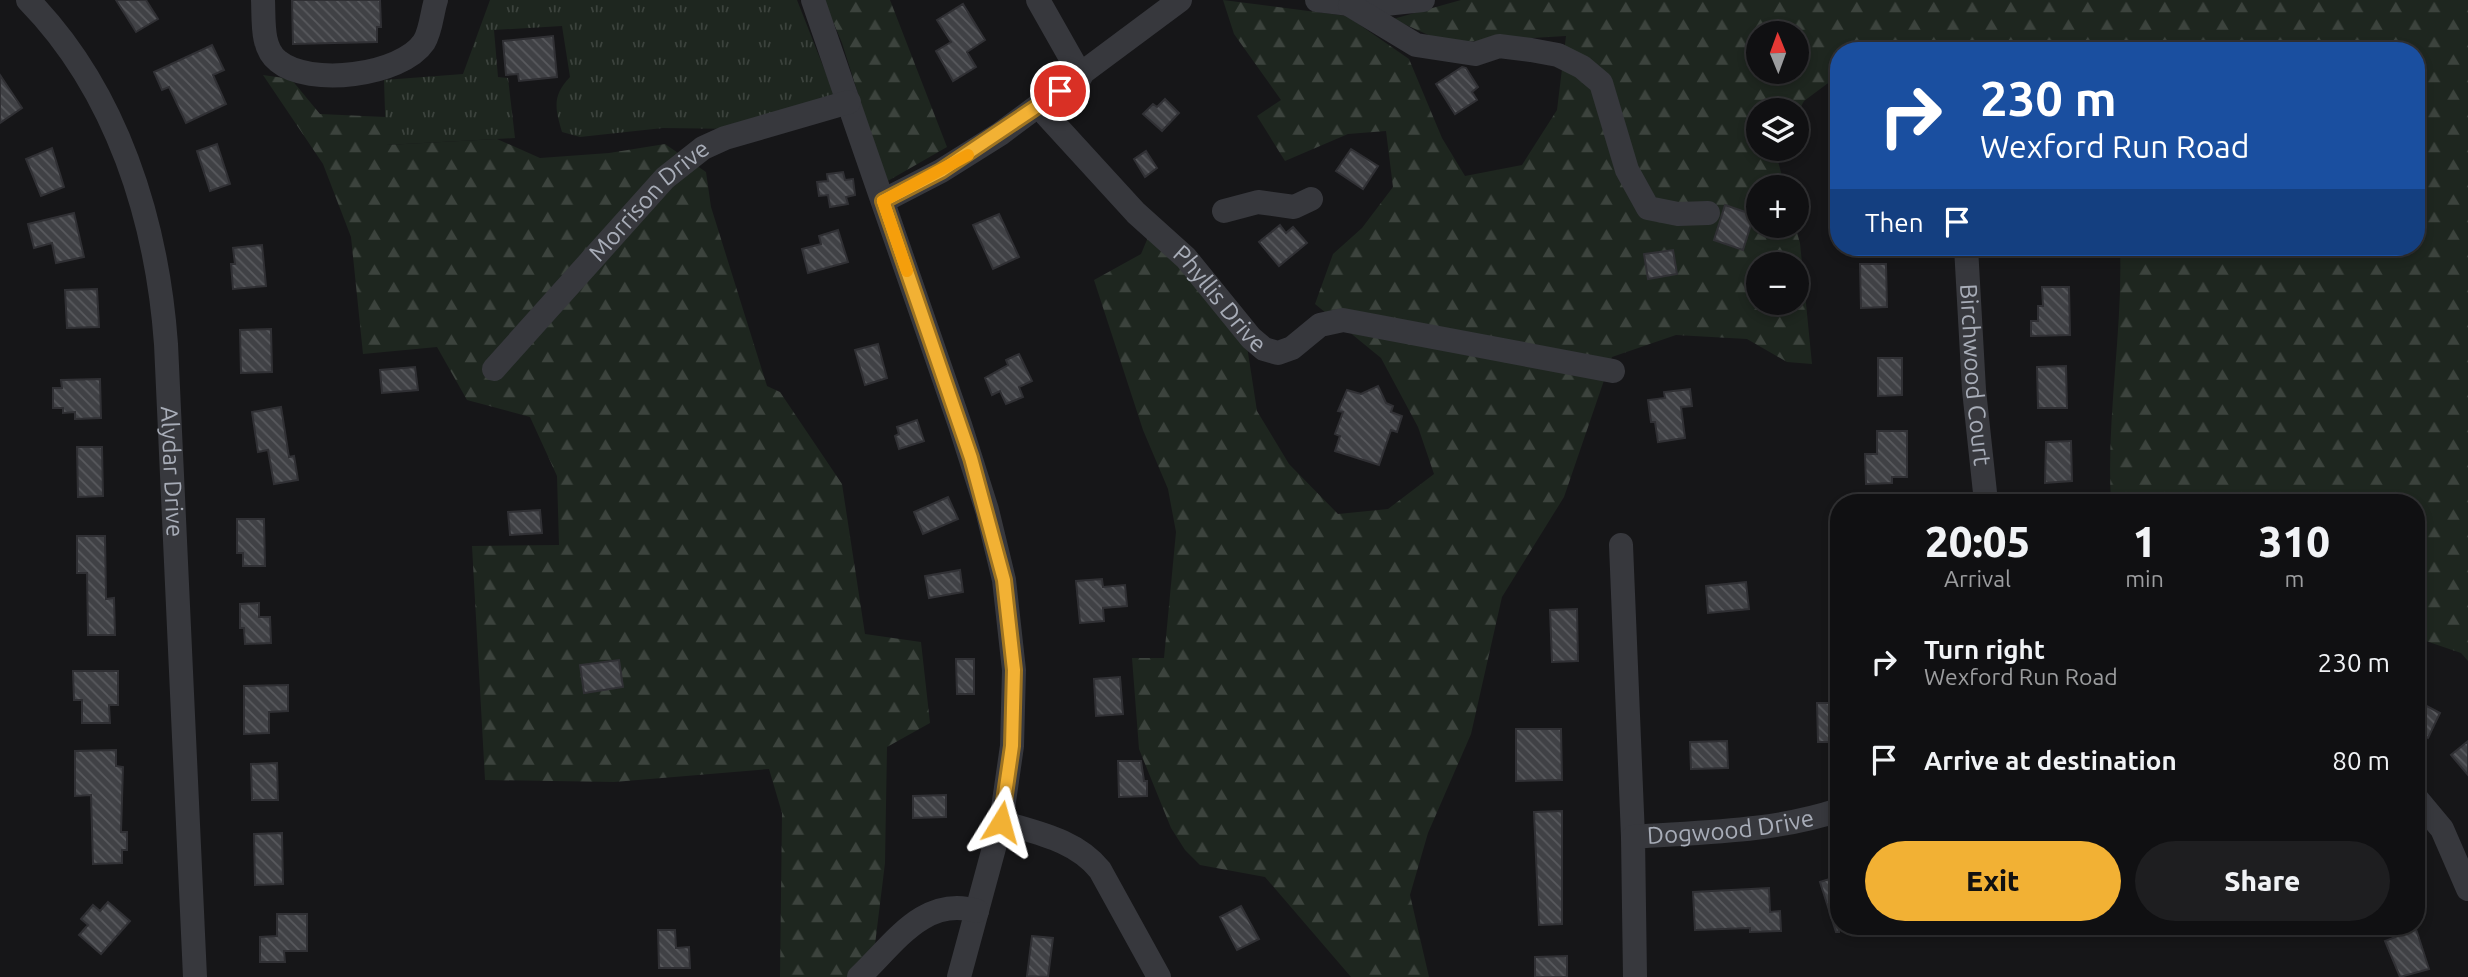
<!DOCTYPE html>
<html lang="en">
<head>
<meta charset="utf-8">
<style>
  body { margin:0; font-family:Ubuntu,sans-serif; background:#1e1e20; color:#f1f3f6; height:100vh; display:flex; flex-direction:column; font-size:26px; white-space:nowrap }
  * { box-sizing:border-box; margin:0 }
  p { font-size:23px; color:#9c9d9f }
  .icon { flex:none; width:38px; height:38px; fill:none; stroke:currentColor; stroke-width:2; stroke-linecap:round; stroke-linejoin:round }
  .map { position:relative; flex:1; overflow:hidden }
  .drawer { position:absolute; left:1830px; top:494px; width:595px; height:441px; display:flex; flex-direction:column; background:#101012; border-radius:28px; box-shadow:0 4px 10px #0003,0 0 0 2px #303032 }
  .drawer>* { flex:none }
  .banner { position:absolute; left:1830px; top:42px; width:595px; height:214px; border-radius:28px; box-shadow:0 4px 10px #0003,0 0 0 2px #303032; background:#1a4fa0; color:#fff; overflow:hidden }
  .needle { width:46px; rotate:359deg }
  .controls { position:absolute; left:1746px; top:21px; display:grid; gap:14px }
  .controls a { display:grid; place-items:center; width:63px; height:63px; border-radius:50%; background:#101012; box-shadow:0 4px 10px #0003,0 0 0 2px #303032; font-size:35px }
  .pin { position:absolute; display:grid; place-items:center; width:60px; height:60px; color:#fff; margin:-30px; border:4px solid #fff; border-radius:50%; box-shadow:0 2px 7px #0007 }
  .me { position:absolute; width:77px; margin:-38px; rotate:8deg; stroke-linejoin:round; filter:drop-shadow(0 0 5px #0008) }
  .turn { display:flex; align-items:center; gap:24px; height:147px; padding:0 35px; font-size:32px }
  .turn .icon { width:91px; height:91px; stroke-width:2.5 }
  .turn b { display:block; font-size:49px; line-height:60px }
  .then { display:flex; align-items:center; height:66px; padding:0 35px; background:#0003; gap:14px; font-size:26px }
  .eta { display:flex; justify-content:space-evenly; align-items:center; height:119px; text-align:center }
  .eta b { font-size:42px; font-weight:800; line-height:49px }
  .button { display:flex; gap:14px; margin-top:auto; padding:14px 35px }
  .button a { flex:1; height:80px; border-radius:42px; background:#f2b134; color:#111; font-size:28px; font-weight:800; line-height:80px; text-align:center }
  .button a+a { background:#1e1e20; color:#f1f3f6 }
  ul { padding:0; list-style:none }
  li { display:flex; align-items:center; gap:21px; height:98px; padding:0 35px }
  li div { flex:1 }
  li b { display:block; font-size:26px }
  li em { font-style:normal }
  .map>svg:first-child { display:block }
</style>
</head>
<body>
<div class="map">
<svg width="2468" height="977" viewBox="0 0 2468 977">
  <defs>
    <pattern id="grass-tufts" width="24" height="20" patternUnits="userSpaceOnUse" patternTransform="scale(1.75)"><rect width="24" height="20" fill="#1e261f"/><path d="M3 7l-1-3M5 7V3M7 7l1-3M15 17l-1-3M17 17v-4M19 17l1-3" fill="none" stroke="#3c433d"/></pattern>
    <pattern id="forest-firs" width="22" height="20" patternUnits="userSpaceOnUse" patternTransform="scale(1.75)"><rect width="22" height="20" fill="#1e261f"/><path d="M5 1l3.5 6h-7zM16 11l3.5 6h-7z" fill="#3c433d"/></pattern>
    <pattern id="building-back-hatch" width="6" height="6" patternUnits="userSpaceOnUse" patternTransform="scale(1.75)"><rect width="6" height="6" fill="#404145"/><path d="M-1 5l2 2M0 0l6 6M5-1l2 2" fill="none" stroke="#595a5e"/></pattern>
  </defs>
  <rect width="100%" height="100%" fill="#161618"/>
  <path fill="url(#grass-tufts)" d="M490,0H797L834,94L737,129L663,128L580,137L562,132C555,108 552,96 570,77L562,26L494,30L498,77L508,78L515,138L386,145L384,80L463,74Z"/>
  <path fill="url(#forest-firs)" fill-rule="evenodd" d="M824,0H890L947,147L886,182L842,43Z
    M1223,0L1347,16L1409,59L1442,138L1465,176L1522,165L1557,110L1566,36L1446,43L1393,19L1461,0H2468V661L2461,653L2417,638V502H2111C2106,417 2123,332 2120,247H2417V51H1839V75L1804,101L1797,114V110H1759V149H1778L1776,154L1785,187H1759V226H1795L1800,243L1812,364L1787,362L1747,339L1676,335L1612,357L1564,497L1502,597L1471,734L1428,833L1410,895L1429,977H1351L1265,877L1200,865L1185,850L1171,828L1139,749L1132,658H1164L1176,532L1168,489L1143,430L1094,280L1141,254L1149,235L1199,281L1247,346L1257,411L1289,464L1338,514L1388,509L1434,474L1418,427L1381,358L1315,304L1333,254L1362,228L1393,187L1386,131L1348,134L1285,161L1257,116L1281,100L1234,34ZM1759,33H1797V72H1759ZM1759,264H1797V303H1759Z
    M263,75L291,79L320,114L386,117L387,145L497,139L540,158L609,153L665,144L706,172L711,207L767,386L780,392L842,484L865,634L921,642L930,723L887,747L885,863L871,977H780L782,813L769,769L614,782L485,780L472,546L559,545L557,476L530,417L467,400L437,347L363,354L351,237L323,164Z"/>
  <path fill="url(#building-back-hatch)" stroke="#303034" stroke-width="2" d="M116,0H146L158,19L136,32Z
    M292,0H380L381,27H377V42L293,44Z
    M963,4L985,40L967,52L976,67L953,81L936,51L951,42L937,20Z
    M553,36L557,77L519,81L518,74L506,75L503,41Z
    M212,45L224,70L213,75L226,104L186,123L169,87L162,90L154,72Z
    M1462,67L1466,68L1478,87L1472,92L1477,100L1455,114L1436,84Z
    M0,75L22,108L0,123Z
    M1165,99L1179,113L1162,131L1143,114L1153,104L1157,107Z
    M217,144L230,184L210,191L197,151Z
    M52,148L64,187L41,196L26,159Z
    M1351,149L1378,166L1363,189L1336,171Z
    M1146,151L1157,168L1145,177L1134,159Z
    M843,172L845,180L853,179L855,195L846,197L848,204L830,207L828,195L819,196L817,182L828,181L827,174Z
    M1725,205L1754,215L1743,250L1714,240Z
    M74,213L84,257L56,263L52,243L34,248L28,224Z
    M999,214L1019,257L993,269L973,225Z
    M1280,225L1286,233L1293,227L1307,243L1279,266L1259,242Z
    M838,230L848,262L808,273L802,249L821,244L819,236Z
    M262,245L266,286L233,289L231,264H235L233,248Z
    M1673,250L1677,274L1648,279L1644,254Z
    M1860,264H1886L1887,307L1861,308Z
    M2042,287H2069L2070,335L2031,336V321H2038V306H2043Z
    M97,289L99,327L67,328L65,290Z
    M271,329L272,372L241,373L240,330Z
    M878,344L887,378L865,385L855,350Z
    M1019,354L1032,381L1019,387L1023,397L1006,404L1000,391L992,395L985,378L1008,365L1006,360Z
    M1878,358H1902V395L1878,396Z
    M2066,366L2067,408H2038L2037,367Z
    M415,367L418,390L382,393L380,370Z
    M100,379L101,418L75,419V412L63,413V408H53V388H62L61,380Z
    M1378,386L1386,403L1393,406L1391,412L1402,416L1397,432L1391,430L1379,465L1335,451L1340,436L1335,434L1343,412L1338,411L1347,390L1361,394Z
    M1690,389L1692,406L1681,407L1685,438L1658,442L1655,422H1651L1648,400L1665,398L1664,392Z
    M281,407L289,457L294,456L298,480L274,484L268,450L258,452L252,412Z
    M917,420L924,441L899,449L895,436L899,434L897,427Z
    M1877,431H1907V477H1892V483L1866,484L1865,454H1877Z
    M2071,441L2072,481L2045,483L2046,442Z
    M77,447H102L103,496L78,497Z
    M948,497L958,519L923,534L914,512Z
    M540,510L542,533L510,535L508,512Z
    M237,519H264L265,566H243V553H237Z
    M77,536H105L106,599L114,598L115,635H88L87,573H77Z
    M960,570L963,592L929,598L925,576Z
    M1102,579L1103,587L1125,585L1127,606L1103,608L1104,621L1080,623L1076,581Z
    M1746,582L1749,609L1708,613L1706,586Z
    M259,603V617H270L271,643L245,644L244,628H240V604Z
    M1577,609L1578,661L1552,662L1550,610Z
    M956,659H974V694H957Z
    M619,660L623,687L584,693L580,665Z
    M73,671H118V705H109L110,723H82V700H74Z
    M1120,677L1123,714L1096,716L1094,679Z
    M288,685V711L269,712V733L244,734V686Z
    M2417,701L2440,713L2428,738L2417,733Z
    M1817,703H1839V733H1833V742H1818Z
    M1516,729H1561L1562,780L1516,781Z
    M1727,741L1728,768L1691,769L1690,742Z
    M2468,741V775L2451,755Z
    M116,750V766L123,767L121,832H127V850H122V863L93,864L91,795L75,796V751Z
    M1118,761H1141L1144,781H1147V796L1119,797Z
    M277,763L278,800H252L251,764Z
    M946,795V817L913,818V796Z
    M1562,811V924L1539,925L1534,812Z
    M282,833L283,884L255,885L254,834Z
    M1839,876V932H1836L1820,882Z
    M1769,888L1770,912L1780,911L1781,931L1750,932V928L1695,930L1693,892Z
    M108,902L130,921L101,954L79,935L88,925L81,919L93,905L100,911Z
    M1241,906L1259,939L1237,950L1220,917Z
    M277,914H307V951H284L285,962H260V937L277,936Z
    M2416,929L2429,969L2400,977L2385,941Z
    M658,930H675L676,948L689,947L690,968H659Z
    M1032,936L1053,938L1048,977L1027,976Z
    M1567,956V977H1535V957Z"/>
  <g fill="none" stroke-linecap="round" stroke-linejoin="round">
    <g stroke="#37383d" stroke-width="24">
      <path id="s1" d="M28,0C117,91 157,220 166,344L195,977"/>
      <path d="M263,0C264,20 261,48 278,61C309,87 401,76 424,42C431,31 432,12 436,0"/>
      <path d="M813,0L960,425L987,510L1004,580L1014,670L1012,746L1001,822L959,977"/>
      <path d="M1038,0L1081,76"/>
      <path d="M1317,0L1366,6L1423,0"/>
      <path d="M1350,5L1416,45L1475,54L1499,46L1531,50L1558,55L1582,67L1601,83L1627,170L1648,208L1678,214L1708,213"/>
      <path id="s2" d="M1039,107L1136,213L1186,258L1251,338L1264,349L1278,353L1292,348L1320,325L1343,320L1613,371"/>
      <path d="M883,201L941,171L1000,134L1180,0"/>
      <path d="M1224,211L1258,202L1294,207L1311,199"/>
      <path id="s3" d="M1966,247L1974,390L1986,502"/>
      <path id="s4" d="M494,369L665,178L703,148L725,138L849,102"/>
      <path d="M1621,545L1633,837"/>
      <path d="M2417,799L2442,829L2468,889"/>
      <path d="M1001,822C1037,833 1076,840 1100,870L1159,977"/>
      <path d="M859,977C894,944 924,895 977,911"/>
      <path id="s5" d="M1635,977L1633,837C1703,832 1773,832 1839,810"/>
    </g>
  </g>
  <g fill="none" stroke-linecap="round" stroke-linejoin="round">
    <g stroke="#9d7322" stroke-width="18">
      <path id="route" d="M1001,822L1012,746L1014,670L1004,580L971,458L883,201L941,171L1060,91"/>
    </g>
    <use href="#route" stroke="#f2b134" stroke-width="12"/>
    <path stroke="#f59e0b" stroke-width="12" d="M907,271L883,201L968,155"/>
  </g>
  <g text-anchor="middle" stroke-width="7" stroke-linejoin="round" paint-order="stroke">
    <g font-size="24" fill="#a8adb8" stroke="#111113">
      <text dy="8" stroke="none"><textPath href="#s4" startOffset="229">Morrison Drive</textPath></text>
      <text dy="8" stroke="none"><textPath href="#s2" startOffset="264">Phyllis Drive</textPath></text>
      <text dy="8" stroke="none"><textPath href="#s3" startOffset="128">Birchwood Court</textPath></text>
      <text dy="8" stroke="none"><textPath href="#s1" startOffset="506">Alydar Drive</textPath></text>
      <text dy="8" stroke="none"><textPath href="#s5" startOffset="238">Dogwood Drive</textPath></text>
    </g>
  </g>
</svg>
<div class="controls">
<a><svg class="needle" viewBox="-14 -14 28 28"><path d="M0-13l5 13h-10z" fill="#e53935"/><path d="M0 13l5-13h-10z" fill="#9c9d9f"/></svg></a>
<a><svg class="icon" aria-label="layers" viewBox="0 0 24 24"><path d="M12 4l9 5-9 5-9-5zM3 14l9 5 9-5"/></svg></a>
<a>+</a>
<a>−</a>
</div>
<div class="pin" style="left:1060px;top:91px;background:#d93025"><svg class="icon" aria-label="arrive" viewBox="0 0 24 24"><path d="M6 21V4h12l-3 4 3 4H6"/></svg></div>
<svg class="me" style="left:1001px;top:822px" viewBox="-20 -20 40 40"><path d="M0-17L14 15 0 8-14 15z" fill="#f2b134" stroke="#fff" stroke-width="4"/></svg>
<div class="banner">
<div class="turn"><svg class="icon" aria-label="right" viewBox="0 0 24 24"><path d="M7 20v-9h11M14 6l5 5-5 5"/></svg><div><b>230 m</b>Wexford Run Road</div></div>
<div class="then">Then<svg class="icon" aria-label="arrive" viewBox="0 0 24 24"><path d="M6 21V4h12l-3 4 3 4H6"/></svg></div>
</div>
<section class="drawer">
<div class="eta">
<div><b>20:05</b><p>Arrival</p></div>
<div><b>1</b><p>min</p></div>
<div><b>310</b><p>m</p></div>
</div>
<ul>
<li><svg class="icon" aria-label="right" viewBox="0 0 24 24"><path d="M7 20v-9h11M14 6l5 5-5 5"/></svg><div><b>Turn right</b><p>Wexford Run Road</p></div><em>230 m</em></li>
<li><svg class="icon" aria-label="arrive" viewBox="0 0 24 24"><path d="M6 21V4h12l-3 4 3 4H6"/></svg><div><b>Arrive at destination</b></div><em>80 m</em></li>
</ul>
<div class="button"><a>Exit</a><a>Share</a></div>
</section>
</div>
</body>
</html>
